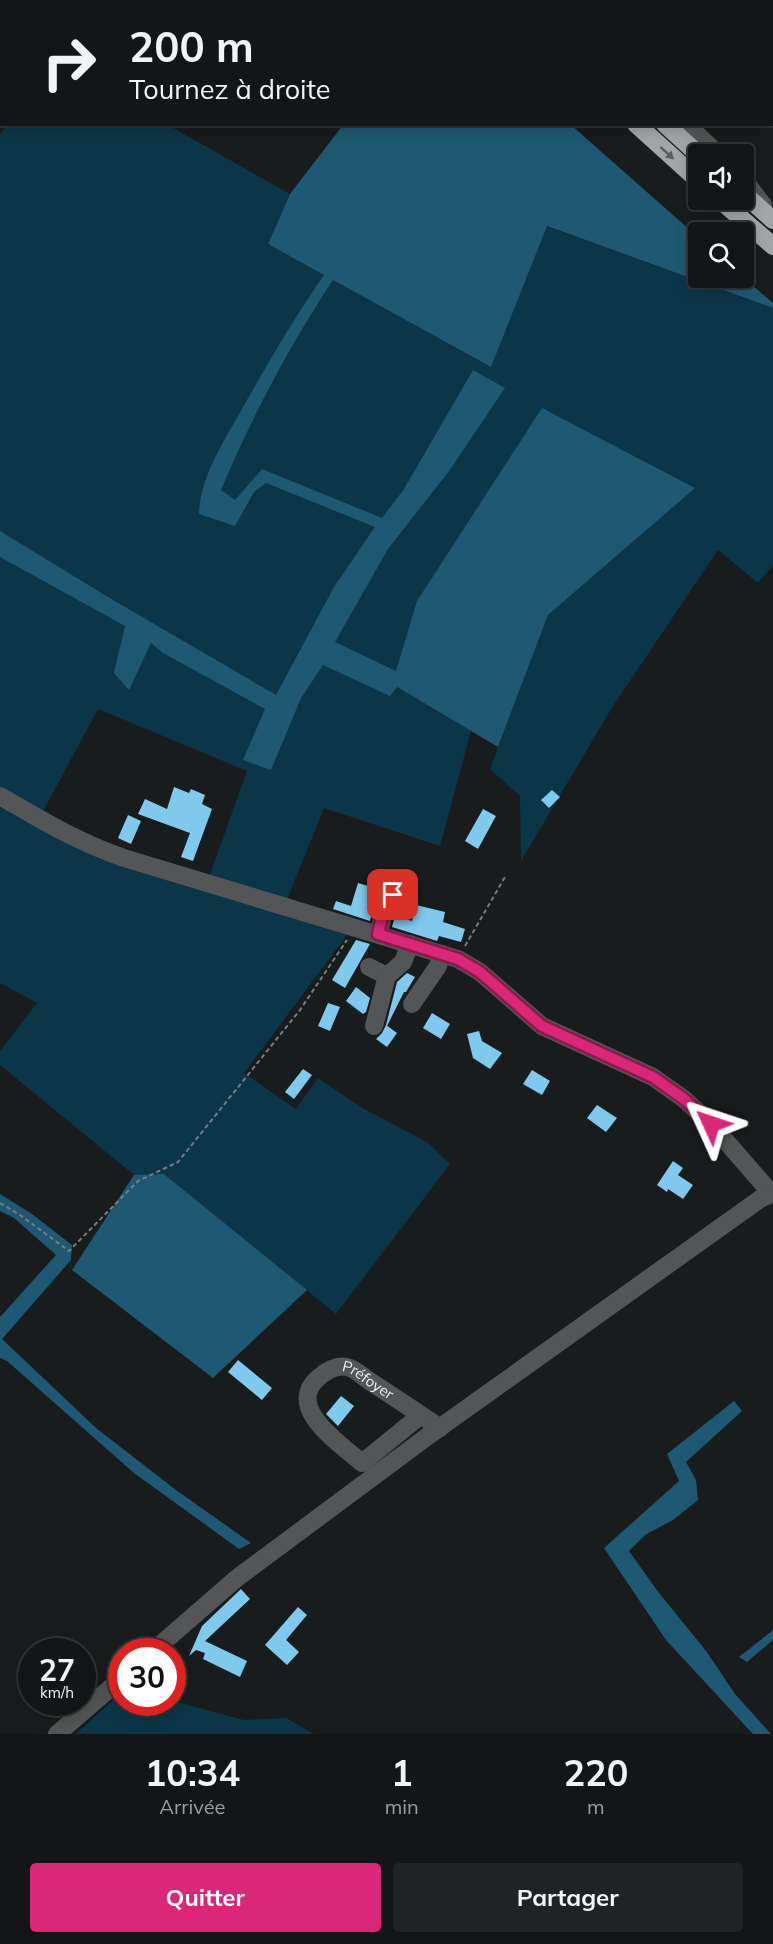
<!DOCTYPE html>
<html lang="fr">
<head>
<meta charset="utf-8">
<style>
  body { margin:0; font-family:Mulish,sans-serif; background:#202223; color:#f1f3f6; height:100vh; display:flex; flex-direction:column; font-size:22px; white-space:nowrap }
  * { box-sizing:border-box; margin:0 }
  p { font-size:20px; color:#9d9fa1 }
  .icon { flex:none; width:33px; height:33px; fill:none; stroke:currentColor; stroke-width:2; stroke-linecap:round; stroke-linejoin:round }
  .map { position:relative; height:1734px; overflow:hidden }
  .sheet { display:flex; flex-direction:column; background:#131516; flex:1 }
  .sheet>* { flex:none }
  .hud { position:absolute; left:0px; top:0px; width:774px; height:126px; box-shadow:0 3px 15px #0003,0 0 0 2px #323435; background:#131516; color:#f1f3f6; overflow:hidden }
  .buttons { position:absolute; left:688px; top:144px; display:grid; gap:12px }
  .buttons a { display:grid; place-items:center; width:66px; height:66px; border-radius:6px; background:#131516; box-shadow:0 3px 15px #0003,0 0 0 2px #323435; font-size:30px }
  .speed { position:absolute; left:18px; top:1638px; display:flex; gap:12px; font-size:30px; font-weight:700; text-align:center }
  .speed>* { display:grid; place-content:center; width:78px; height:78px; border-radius:50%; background:#131516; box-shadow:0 3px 15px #0003,0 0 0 2px #323435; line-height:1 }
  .speed small { font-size:15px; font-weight:400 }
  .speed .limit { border:9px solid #d22; background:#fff; color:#111 }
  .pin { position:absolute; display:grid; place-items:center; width:51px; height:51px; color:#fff; margin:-26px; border-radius:12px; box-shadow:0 3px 9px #0006 }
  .me { position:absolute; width:66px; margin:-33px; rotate:312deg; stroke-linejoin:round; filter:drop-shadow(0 0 4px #0008) }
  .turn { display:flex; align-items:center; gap:21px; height:126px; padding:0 30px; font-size:27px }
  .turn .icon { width:78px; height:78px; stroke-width:2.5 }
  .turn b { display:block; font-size:42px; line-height:51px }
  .eta { display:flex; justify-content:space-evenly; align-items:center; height:102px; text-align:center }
  .eta b { font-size:36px; font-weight:700; line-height:42px }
  .action { display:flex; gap:12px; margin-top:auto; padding:12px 30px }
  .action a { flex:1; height:69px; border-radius:6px; background:#db2777; color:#fff; font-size:24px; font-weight:700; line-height:69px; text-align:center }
  .action a+a { background:#202223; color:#f1f3f6 }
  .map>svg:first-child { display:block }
</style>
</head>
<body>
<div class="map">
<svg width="773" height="1734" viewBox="0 0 773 1734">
  <rect width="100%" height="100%" fill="#191c1d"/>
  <path fill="#0b3648" d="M7,125H168L290,194L268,244L491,367L546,226L773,308V565L758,583L718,550L613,706L521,861L520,796L490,769L548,615L694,488L393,685L471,731L440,846L324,808L286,902L209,877L247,771L98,709L42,813L0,787V134Z
    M0,804L102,860L347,935L244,1073L296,1109L318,1078L364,1109L427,1142L450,1164L336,1314L165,1175H134L0,1065V1051L37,1003L0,983Z
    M121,1693L122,1702L173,1701L244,1720L286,1718L314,1734H76Z"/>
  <path fill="#1f5872" d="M343,125H571L699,238V278H744L773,303V308L547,226L491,367L333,280C289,346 252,417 221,490L235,500L262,469L382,518L404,489L473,370L505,388L449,471L388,549L335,642L396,671L417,601L542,408L695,488L548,615L498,747L397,687L390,696L323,665L301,698L271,770L243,760L265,709L163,653L151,643L129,690L114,673L125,626L0,557V531L113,600L276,695L334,587L375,527L266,483L254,492L235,526L199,514C200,477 224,441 242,409C268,363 294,318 324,275L268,244L290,194Z
    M164,1174L307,1290L213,1378L72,1270L134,1175Z
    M0,1194L32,1214L72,1245L71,1260L2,1339L96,1428L176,1490L251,1543L239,1549L134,1473L7,1361L0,1358V1317L56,1255L14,1218L0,1211Z
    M734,1401L742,1411L686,1462L696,1480L698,1500L673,1520L645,1535L629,1551L659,1593L707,1652L735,1694L771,1734H753L666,1640L604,1548L679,1481L667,1454Z
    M773,1630V1640L747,1662L739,1657Z"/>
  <path fill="#7fc9ed" d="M174,787L189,793L191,789L205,795L202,804L212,809L193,861L181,857L190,833L138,814L145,799L167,809Z
    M552,790L560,797L549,808L541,800Z
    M483,809L496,816L478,849L465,841Z
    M128,815L141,821L131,844L118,838Z
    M372,874L385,878L377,895L370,921L333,909L336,901L351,906L358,883L368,886Z
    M416,905L445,912L443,922L465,929L461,942L439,936L437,941L392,927L395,916L412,921Z
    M356,940L370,944L345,988L332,980Z
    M407,973L415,977L406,992H404L387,1026L386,1025L397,982Z
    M356,987L370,998L366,1012L363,1014L346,1001Z
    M328,1003L340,1007L330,1031L318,1026Z
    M432,1013L450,1024L441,1039L423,1028Z
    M386,1025L397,1033L387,1047L376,1039L382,1033Z
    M479,1031L482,1041L502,1053L490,1069L473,1058L467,1034Z
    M303,1069L312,1075L294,1099L285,1092Z
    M532,1070L550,1081L542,1095L523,1084Z
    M597,1105L617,1118L606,1132L587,1118Z
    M673,1161L683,1168L678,1175L693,1185L683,1199L668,1189L667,1192L657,1185Z
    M238,1360L272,1388L262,1400L228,1372Z
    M341,1396L354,1406L338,1426L326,1414Z
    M241,1589L250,1599L205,1641L247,1661L240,1677L203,1659L205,1653L196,1650L189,1656L202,1626Z
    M298,1607L307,1615L286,1640L299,1652L287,1665L265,1645Z"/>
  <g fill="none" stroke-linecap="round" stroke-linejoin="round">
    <path stroke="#797c7d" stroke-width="2" stroke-dasharray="4.5 3" stroke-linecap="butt" d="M660,0L661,2
      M465,946L505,877
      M0,1203L20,1215L69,1251L138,1181L178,1162L300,1010L347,940"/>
    <g stroke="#535556" stroke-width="18">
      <path d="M557,0L558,2"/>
      <path d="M615,0L616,2"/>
      <path d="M687,0L689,2"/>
      <path d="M772,17H773"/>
      <path d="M772,77H773"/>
      <path d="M686,124L718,154"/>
      <path d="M744,180L763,205"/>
      <path d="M0,796C41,820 78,842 124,858L458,959L480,972L542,1026L653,1077L684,1099L711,1124L771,1193"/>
      <path d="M378,934L388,898L393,895L401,897"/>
      <path d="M369,967L387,976"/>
      <path d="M412,1004L438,966L442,954"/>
      <path d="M374,1026L387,976L403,962L410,944"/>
      <path id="s1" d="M421,1415L362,1463C342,1445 284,1408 318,1378C326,1371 337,1365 347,1367C356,1369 363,1377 371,1382C394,1397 417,1412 440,1428"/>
      <path d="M152,1652L237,1578L428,1436L760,1199L773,1193"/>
      <path d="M57,1734L122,1678"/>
    </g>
    <path stroke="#a3a6a8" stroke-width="18" d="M495,0L497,2
      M524,0L526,2
      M636,124L699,181
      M665,124L699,155
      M744,194L773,220
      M720,200L773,246"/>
  </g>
  <defs><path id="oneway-solid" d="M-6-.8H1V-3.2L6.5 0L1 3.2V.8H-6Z" transform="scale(1.5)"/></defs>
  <use fill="#5a5c5e" href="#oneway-solid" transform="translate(667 153) rotate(42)"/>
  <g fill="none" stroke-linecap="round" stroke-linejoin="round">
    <g stroke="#8e194d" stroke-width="15">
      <path id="route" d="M393,895L389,896L386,900L378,934L458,959L480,972L542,1026L653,1077L684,1099L711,1124"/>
    </g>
    <use href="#route" stroke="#db2777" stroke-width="10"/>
  </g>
  <g text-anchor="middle" stroke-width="6" stroke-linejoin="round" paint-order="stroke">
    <g font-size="15" fill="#edeff0" stroke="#101314">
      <text dy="5" stroke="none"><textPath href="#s1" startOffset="243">Préfoyer</textPath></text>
    </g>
  </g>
</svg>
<div class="buttons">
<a><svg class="icon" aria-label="sound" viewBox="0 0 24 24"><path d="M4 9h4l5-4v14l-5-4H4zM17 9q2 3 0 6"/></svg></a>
<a><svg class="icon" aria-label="search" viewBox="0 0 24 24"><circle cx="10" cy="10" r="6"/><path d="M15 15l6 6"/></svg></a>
</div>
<div class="speed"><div>27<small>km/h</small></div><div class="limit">30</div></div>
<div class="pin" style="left:393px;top:895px;background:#d93025"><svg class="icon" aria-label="arrive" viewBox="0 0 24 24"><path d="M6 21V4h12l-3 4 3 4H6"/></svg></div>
<svg class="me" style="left:711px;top:1124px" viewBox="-20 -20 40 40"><path d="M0-17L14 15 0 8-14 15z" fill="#db2777" stroke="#fff" stroke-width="4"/></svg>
<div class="hud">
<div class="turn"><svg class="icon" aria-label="right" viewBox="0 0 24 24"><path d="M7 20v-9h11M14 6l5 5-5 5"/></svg><div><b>200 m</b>Tournez à droite</div></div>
</div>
</div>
<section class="sheet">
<div class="eta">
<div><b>10:34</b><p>Arrivée</p></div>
<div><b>1</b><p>min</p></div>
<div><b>220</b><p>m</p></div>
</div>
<div class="action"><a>Quitter</a><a>Partager</a></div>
</section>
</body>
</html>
